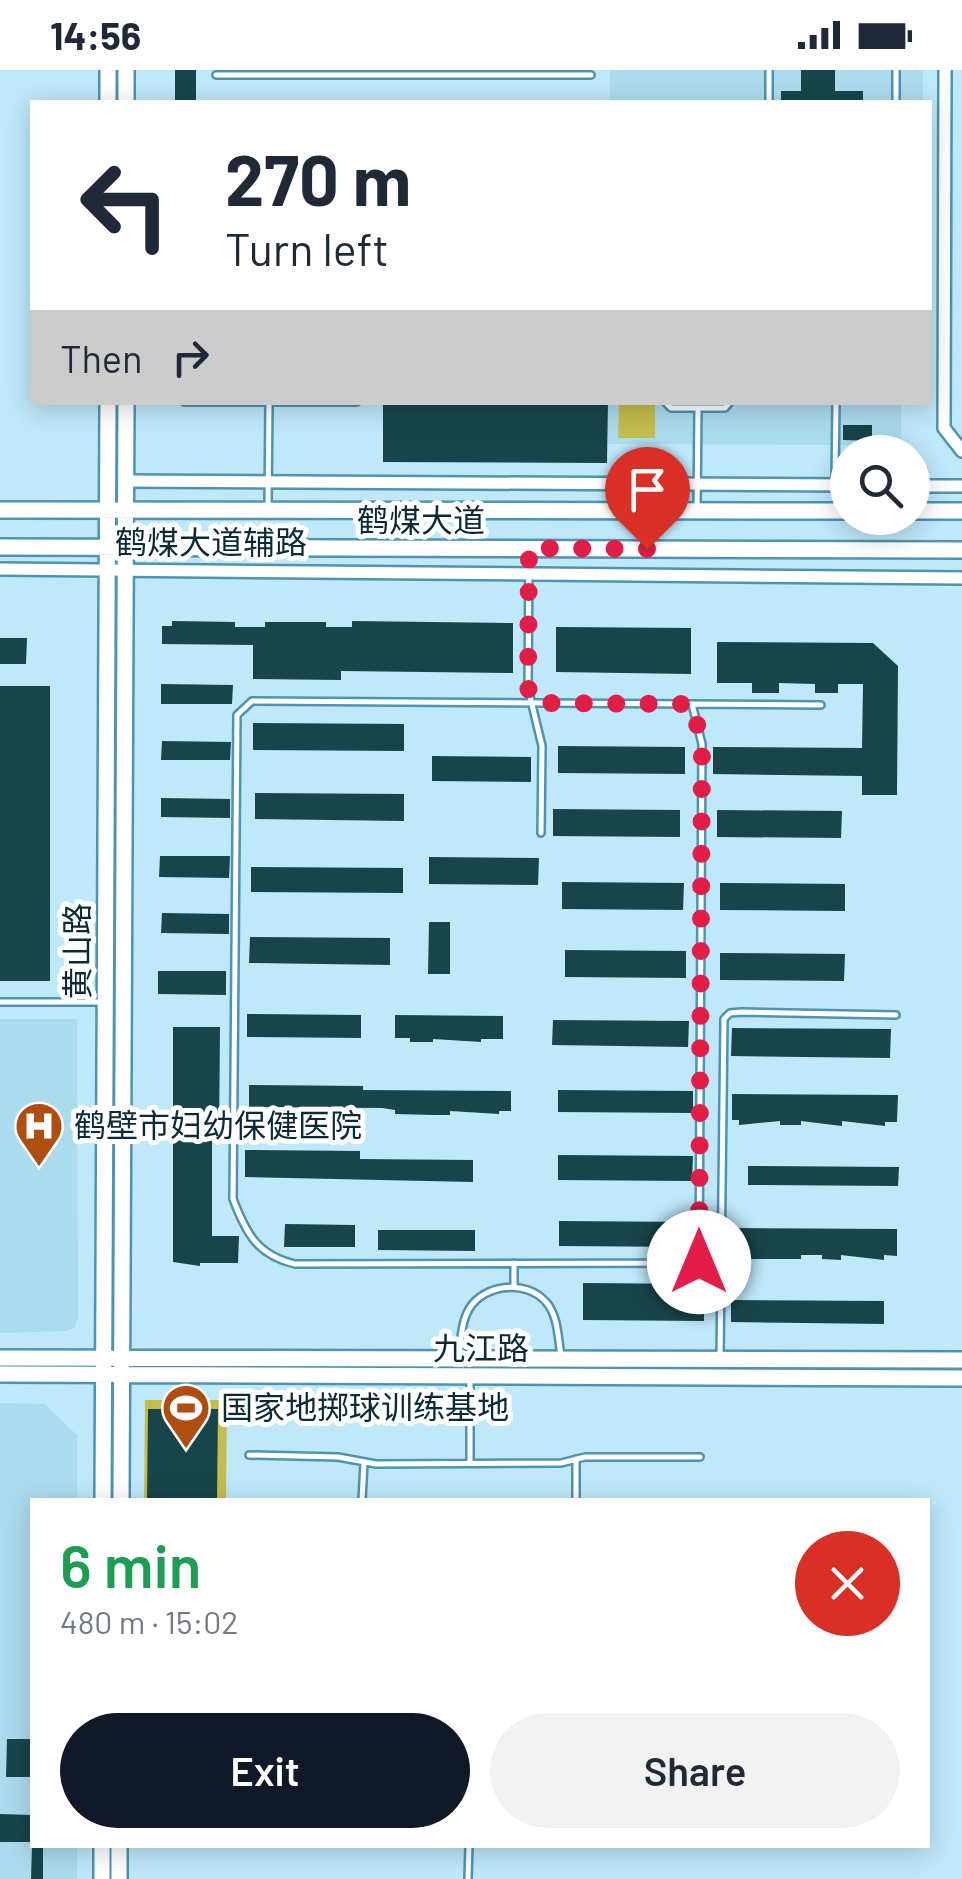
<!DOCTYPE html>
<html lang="en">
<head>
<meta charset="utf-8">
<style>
  body { margin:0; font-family:Barlow,"Noto Sans SC",sans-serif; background:#f2f2f3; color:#1f2937; height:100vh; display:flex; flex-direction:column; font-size:38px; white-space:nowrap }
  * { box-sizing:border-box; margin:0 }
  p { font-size:32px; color:#747a83 }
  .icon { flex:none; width:55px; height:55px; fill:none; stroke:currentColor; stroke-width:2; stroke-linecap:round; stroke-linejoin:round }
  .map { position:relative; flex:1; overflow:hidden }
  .side { position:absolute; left:30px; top:1428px; width:900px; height:350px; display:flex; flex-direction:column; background:#fff; border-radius:0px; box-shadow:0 5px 25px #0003 }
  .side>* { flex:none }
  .guide { position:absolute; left:30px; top:30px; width:902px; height:305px; border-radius:0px; box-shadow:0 5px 25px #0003; background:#fff; color:#1f2937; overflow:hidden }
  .fabs { position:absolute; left:830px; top:365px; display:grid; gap:20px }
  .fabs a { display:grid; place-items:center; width:100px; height:100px; border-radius:50%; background:#fff; box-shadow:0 5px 25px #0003; font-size:50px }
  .pin { position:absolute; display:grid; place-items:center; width:85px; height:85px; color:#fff; margin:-102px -42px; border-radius:50% 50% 50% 0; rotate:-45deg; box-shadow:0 0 10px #0007 }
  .pin .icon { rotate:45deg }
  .me { position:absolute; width:110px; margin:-55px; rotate:0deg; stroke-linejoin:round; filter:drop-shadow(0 0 8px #0008) }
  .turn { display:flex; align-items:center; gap:35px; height:210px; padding:0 30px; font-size:45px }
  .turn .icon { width:130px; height:130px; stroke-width:2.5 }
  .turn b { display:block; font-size:70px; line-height:85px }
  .then { display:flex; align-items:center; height:95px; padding:0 30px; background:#0003; gap:20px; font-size:38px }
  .round { display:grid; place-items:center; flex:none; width:105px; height:105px; border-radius:52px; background:#f2f2f3 }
  .overview { display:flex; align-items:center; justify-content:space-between; height:170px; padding:0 30px }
  h1 { font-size:60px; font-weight:600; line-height:75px; color:#1e9e55 }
  .cta { display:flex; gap:20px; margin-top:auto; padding:20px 30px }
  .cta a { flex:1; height:115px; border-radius:60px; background:#111827; color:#fff; font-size:40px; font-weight:600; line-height:115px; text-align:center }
  .cta a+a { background:#f2f2f3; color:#1f2937 }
  .status { display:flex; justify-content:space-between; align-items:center; height:70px; padding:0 50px; background:#fff; direction:ltr }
  .status svg { height:28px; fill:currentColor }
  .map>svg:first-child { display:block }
</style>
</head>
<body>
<div class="status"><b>14:56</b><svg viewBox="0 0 49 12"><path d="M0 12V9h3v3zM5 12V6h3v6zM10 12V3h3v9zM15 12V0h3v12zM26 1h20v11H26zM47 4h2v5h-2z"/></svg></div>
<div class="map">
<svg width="962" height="1809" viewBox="0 0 962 1809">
  <rect width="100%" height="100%" fill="#bfe8fa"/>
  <path fill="#addbee" d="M610,0H923V32H610Z
    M608,333H901V375L608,374Z
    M0,949H77L78,1247L74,1258L66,1261L0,1263Z
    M0,1333L45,1334L77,1365V1430H32V1775H77V1809H0Z"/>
  <path fill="#c3bd4d" d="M619,333H655V368H618Z
    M145,1330H227L226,1430H144Z"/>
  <path fill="#17454a" d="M175,0H196V32H175Z
    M801,0H835V21H863V32H781V21H801Z
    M383,332H608L607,393L383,392Z
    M843,355H872V371L843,370Z
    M172,551L235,552V557H265V552H326V557H352V551L513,553V603L341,601V610L253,609V575L162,574V556H172Z
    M556,557L691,558V604L556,602Z
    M0,568H27L26,594H0Z
    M717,572L873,573L898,596L897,725H862V706L713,704V677L862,678L863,614H838V623H815V614L779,613V623H752V613H717Z
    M161,614L233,615L232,634H161Z
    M0,616H50V911H0Z
    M253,653L404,654V681L253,680Z
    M162,671L231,672L230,690H161Z
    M558,676L685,677V704L558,703Z
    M432,686L531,687V712L432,711Z
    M255,723L404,724V751L255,749Z
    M161,728L230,729V748L161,747Z
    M553,739L680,740V767L553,766Z
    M717,740L842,741L841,768L717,767Z
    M160,786H230L229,808L159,807Z
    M429,787L539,788L538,815L429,814Z
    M251,797L403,798V823L251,822Z
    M562,812L684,813L683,840L562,839Z
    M720,813L845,814V841L720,840Z
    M162,843L229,844V864L161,863Z
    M429,852H450V904H428Z
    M250,867L390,868V895L249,893Z
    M565,880L686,881V908L565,907Z
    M720,883L845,884L844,911L720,910Z
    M158,901H226V925L158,924Z
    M247,944L361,945V968L247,967Z
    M395,945L503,946V969H481V972L433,969V972H410V968H395Z
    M553,950L689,951L688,977L552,975Z
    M173,957H220L219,1069H212V1166H239L238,1193H200V1196L173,1192Z
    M732,958L891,959L890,988L731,986Z
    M249,1015L363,1016V1020L511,1021V1041H499V1044L450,1041V1045H433L395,1044V1040L382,1038L249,1037Z
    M558,1020L693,1021V1043L558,1042Z
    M732,1024L898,1025L897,1052H885V1056L842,1051V1056L801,1051V1055H780V1051L739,1055V1050H732Z
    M245,1080L360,1081V1089L473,1090V1112L245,1107Z
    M558,1085L693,1086L692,1111L558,1110Z
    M748,1096L899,1097L898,1116L748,1115Z
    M559,1151L692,1152V1177L559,1176Z
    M285,1154L355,1155V1177H284Z
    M732,1158L897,1159V1186L884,1185V1190L841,1185V1190L822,1189V1185H801V1189H738V1184H732Z
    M378,1160H475V1181L378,1180Z
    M583,1213L704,1214V1251L583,1250Z
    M731,1230L884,1231V1254L731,1252Z
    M148,1339H218L217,1430H147Z
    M7,1669H32V1707H6Z
    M0,1744L32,1745V1772H0Z
    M32,1775H43V1809H31Z"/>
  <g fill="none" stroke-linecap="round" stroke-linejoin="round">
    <g stroke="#4e94b0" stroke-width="10">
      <path id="lane" d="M216,5H591
        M769,32V0
        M896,32V0
        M184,332H357
        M665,332L671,338H725L730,332
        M835,412L836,332
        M268,436L269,334
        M697,440L698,338
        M529,482L528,618L542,676L541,763
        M692,634L702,674L699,1193L295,1194C257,1185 246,1163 233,1129L237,645L252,631L821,635
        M0,932H102
        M514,1193V1217
        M459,1286C461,1270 461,1253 469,1239C484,1214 526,1209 546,1232C558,1245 558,1268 561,1286
        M720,1287L724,949L730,943L742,942L896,945
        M249,1385L338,1387L376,1394L561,1393L585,1387H700
        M576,1389V1430
        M470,1393V1309
        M362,1430L364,1393
        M468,1809L469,1775"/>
    </g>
    <g stroke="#4e94b0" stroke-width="16">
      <path id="street" d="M945,0L944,358L962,381
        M125,411L848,415
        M912,416H962
        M0,499L962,508"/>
    </g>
    <g stroke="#4e94b0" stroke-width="20">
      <path id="secondary" d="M108,0V32
        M126,0V32
        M0,440L848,441
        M912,441H962
        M0,477L962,480
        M0,1288L962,1290
        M0,1304L962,1308
        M103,1430L108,332
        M121,1430L126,332
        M102,1809V1775
        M119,1809V1775"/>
    </g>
    <use href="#lane" stroke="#fff" stroke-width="5"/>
    <use href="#street" stroke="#fff" stroke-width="11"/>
    <use href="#secondary" stroke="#fff" stroke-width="15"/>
  </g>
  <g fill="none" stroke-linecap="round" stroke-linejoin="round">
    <path stroke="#e11d48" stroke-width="18" stroke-dasharray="0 32.4" d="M647,479L529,478L528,618L534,633L692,634L702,674L699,1192"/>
  </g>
  <defs>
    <g id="hospital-pin" transform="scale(2.5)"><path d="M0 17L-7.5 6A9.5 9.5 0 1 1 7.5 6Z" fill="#b04e11" stroke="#fff"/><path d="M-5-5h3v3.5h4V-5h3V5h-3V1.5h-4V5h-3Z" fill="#fff"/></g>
    <g id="stadium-pin" transform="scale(2.5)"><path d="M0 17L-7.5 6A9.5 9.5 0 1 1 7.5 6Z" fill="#b04e11" stroke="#fff"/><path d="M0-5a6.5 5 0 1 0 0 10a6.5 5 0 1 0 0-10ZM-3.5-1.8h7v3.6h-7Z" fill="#fff"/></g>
  </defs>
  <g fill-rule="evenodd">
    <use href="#hospital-pin" x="39" y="1056"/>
    <use href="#stadium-pin" x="186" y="1338"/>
  </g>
  <g text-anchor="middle" stroke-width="10" stroke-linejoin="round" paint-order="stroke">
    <g font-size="32" fill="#0c2a36" stroke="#fff">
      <text x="421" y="462">鹤煤大道</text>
      <text x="211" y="484">鹤煤大道辅路</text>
      <text transform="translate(78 881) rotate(-90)" y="11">黄山路</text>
      <text x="481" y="1290">九江路</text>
    </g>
    <g font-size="32" fill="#0c2a36" stroke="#fff" text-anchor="start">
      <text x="74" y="1067">鹤壁市妇幼保健医院</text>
      <text x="221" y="1349">国家地掷球训练基地</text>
    </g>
  </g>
</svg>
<div class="fabs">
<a><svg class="icon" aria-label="search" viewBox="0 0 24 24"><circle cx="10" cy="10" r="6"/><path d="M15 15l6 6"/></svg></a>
</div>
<div class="pin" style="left:647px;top:479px;background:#d93025"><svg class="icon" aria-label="arrive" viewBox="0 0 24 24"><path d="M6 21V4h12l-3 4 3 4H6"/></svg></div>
<svg class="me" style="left:699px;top:1192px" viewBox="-20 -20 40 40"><circle r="19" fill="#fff"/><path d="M0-13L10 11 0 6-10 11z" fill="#e11d48"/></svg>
<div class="guide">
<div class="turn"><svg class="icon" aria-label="left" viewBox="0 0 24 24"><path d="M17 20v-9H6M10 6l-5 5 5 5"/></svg><div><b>270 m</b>Turn left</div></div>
<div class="then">Then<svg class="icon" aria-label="right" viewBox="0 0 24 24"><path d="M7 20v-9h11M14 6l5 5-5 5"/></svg></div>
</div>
<section class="side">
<div class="overview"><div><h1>6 min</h1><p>480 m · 15:02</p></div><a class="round" style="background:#d93025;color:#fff"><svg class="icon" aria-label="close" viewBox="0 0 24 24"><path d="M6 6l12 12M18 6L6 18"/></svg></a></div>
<div class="cta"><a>Exit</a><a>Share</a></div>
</section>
</div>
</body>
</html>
